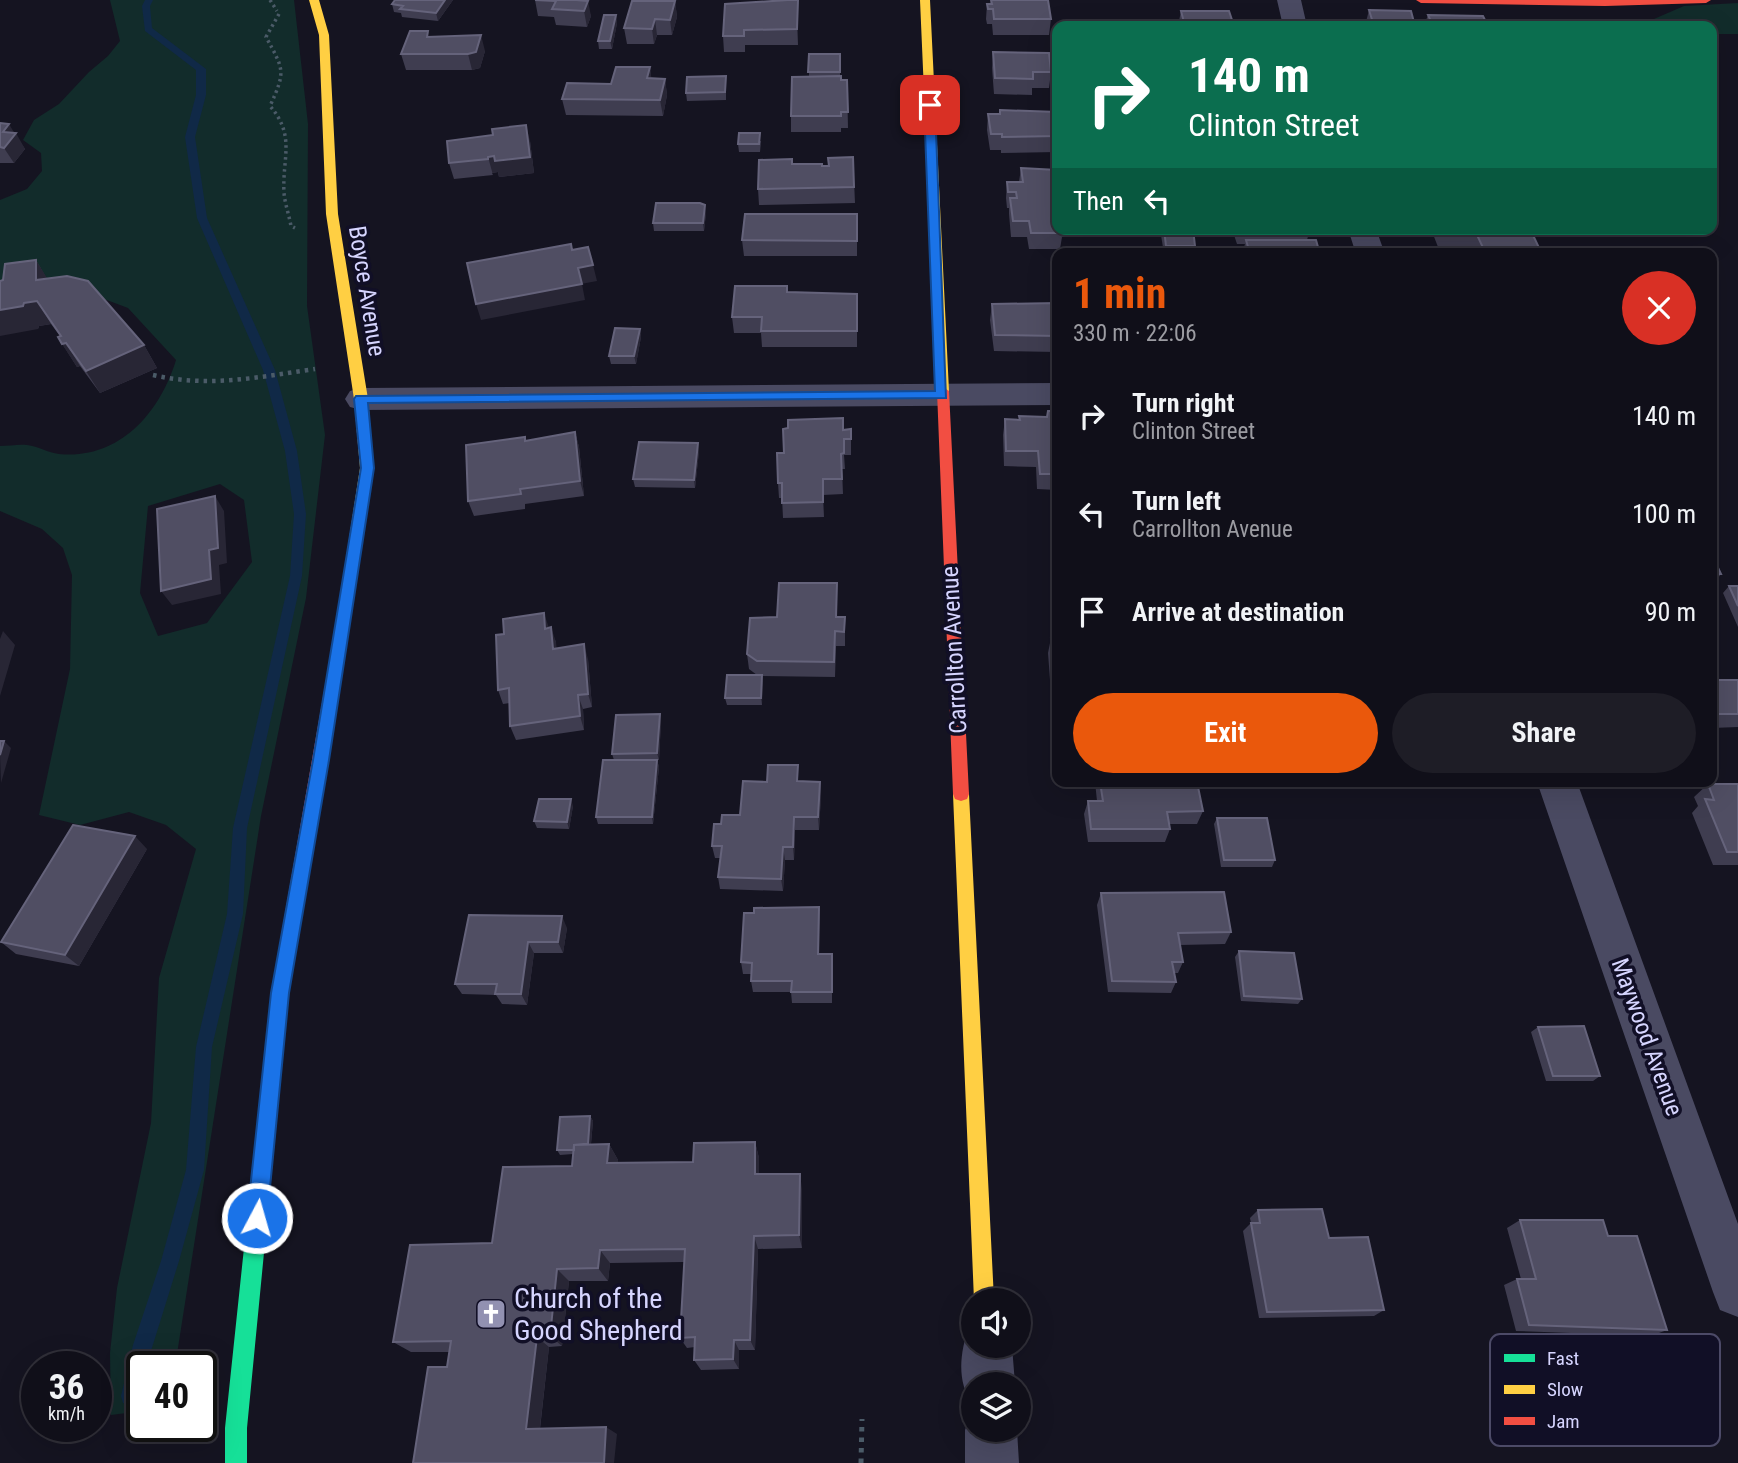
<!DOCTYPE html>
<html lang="en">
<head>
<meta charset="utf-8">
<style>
  body { margin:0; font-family:"Roboto Condensed",sans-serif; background:#1e1d26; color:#f1f3f6; height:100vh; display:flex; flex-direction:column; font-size:26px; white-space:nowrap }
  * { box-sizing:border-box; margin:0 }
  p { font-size:23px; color:#9c9ca2 }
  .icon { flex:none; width:38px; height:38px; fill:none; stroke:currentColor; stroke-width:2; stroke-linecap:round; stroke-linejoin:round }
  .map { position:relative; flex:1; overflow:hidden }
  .details { position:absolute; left:1052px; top:248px; width:665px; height:539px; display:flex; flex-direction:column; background:#100f19; border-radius:14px; box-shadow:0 7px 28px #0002,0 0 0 2px #302f38 }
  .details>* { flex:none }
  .hud { position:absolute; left:1052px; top:21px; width:665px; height:214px; border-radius:14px; box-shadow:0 7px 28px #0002,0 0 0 2px #302f38; background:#0b6e4f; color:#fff; overflow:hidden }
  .controls { position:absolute; left:961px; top:1288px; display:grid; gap:14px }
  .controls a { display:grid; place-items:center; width:70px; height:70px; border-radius:50%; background:#100f19; box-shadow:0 7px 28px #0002,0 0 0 2px #302f38; font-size:35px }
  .speed { position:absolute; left:21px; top:1351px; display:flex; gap:14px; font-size:35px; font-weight:700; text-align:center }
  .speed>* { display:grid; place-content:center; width:91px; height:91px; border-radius:50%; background:#100f19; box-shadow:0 7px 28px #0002,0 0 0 2px #302f38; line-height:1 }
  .speed small { font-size:18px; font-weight:400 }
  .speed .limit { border:4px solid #111; border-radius:10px; background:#fff; color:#111 }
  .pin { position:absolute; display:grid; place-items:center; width:60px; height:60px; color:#fff; margin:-30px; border-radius:14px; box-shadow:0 4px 10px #0006 }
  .me { position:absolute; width:77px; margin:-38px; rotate:6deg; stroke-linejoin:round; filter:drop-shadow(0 0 5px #0008) }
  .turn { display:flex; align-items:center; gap:24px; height:147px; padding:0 21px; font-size:32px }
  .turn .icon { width:91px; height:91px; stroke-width:2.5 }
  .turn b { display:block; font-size:49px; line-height:60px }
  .then { display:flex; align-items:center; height:66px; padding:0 21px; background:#0003; gap:14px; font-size:26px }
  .round { display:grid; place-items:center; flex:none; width:74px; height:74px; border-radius:37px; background:#1e1d26 }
  .summary { display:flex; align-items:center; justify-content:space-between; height:119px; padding:0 21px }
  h1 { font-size:42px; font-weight:700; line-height:52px; color:#ea580c }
  .action { display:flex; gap:14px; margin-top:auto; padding:14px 21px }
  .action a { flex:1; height:80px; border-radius:42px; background:#ea580c; color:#fff; font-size:28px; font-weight:700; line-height:80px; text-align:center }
  .action a+a { background:#1e1d26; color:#f1f3f6 }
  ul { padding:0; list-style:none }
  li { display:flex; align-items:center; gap:21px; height:98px; padding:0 21px }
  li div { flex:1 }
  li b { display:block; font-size:26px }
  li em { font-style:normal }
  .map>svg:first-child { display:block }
</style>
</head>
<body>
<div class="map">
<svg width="1738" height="1463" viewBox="0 0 1738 1463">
  <rect width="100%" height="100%" fill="#151421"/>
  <path fill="#122c2b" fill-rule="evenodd" d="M110,0H294L308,124L307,306L325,435L306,598L261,816L175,1367H142V1411L111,1415L110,1353L117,1288L151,1123L159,978L196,849L166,825L129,812L80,825L39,815L70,669L72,575L63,548L42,529L0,511V446C9,446 19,444 27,445C38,446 48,453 59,454C119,460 160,413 176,360L128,308L51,279L0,289V200L27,189L42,171L41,153L23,140L34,120L59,104L89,72L108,56L120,41ZM220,484L244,500L252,562L207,623L158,636L140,593L148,506Z
    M1738,3V34H1712V26H1674L1654,19L1684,6Z"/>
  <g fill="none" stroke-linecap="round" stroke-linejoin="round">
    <path fill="#102947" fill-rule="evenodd" d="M145,0H153L150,6L152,28L206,69V95L195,137L207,218L275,370L297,451L306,514L302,576L247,828L243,914L212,1047L204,1170L179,1261L146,1367H142V1386L137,1403L130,1405L123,1403L121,1396L133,1345L161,1261L186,1170L196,1047L227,914L233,828L290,576L294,514L285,451L263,370L197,218L185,137L196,95V70L145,31L142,6Z"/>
    <path stroke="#4b5b68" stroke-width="3.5" stroke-dasharray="2.5 3.5" stroke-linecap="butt" d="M270,0L277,11
      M279,14L266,37C284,70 286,71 270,106C296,136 282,158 284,193C285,204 289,215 291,226L295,228"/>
    <path stroke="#4b5b68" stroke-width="4.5" stroke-dasharray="3.5 5" stroke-linecap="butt" d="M153,375C209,388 259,377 315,369"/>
    <path stroke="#4b5b68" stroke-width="5" stroke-dasharray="4.5 6" stroke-linecap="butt" d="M861,1463L862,1419"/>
    <path fill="#4a4a62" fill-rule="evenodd" d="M1277,0H1301L1307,26H1283Z
      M1348,229H1376L1385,254H1356Z
      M1057,383V405L361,410L350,407L345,399L350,391L361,388Z
      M1537,782H1577L1738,1224V1317L1720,1310L1713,1292Z
      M973,1326V1346H1012L1015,1384H973V1403C956,1384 960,1350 969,1328Z
      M972,1411L973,1430H1017L1019,1463H965V1430Z"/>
    <path fill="#16e098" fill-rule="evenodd" d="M260,1181L267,1184L270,1191L247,1428V1463H225V1428L250,1191L253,1184Z"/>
    <path fill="#ffcf43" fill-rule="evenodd" d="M309,0H319L329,35L338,214L368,399L374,468L350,623L343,629L336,623L360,468L354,399L326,214L319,35Z
      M920,0H930L949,391L943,395L937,391Z
      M961,787L967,789L969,794L994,1300H974L953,794L955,789Z"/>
    <path fill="#f24e42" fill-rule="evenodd" d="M1416,0H1711L1706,3L1605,6L1421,3Z
      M943,387L949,391L969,794L967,799L961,801L955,799L953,794L937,391Z
      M343,617L350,623L289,993L270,1191L267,1198L260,1201L253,1198L250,1191L271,993L336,623Z"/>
  </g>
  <path fill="#3f3d50" d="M395,0H453L438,21L402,17L401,13L394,12L392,4Z
    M535,0L585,1L591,16L587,27L556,25L554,17L538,16Z
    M798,0V45H745V52H724L723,36Z
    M991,0H1048L1051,19L1049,35H993L992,24H987L986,19L987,4H990Z
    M675,1L677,17L672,35H657L654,44H627L624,28Z
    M1369,10L1415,26H1365Z
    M1181,11L1234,26H1178Z
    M616,15L617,23L612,49H599L598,41Z
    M1428,15L1488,26H1427L1425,23Z
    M430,37L485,51L480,68L472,70H406L401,54Z
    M993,52L1051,72L1049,88H1032V95L994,94L992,68Z
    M809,54H840V76L841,80H847L848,128H841V132H791V116L809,77Z
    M650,67L651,78L665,79L667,95L663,116L566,115L562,99L611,84Z
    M726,84V100L687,101L686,93Z
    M1000,110L1057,112V152L1001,153V150H990L987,130L988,114H1000Z
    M0,123L14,133L25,149L14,163H0Z
    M530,141L534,173L499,177L498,172L492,173L493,175L454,179L449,163Z
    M761,141L760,152H739L738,144Z
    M853,157L855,203L759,205L758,189L792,164L829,166Z
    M1021,168L1057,229H1074L1073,237H1062L1060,249H1029L1027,237H1011L1009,214V208H1007L1006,198L1007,182H1019Z
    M706,213L704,231H654L653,223Z
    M857,214V256H744L742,240Z
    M1163,229H1193L1195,246L1194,254H1164L1161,235Z
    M1232,229H1310L1307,240L1320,254H1242L1245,244H1237Z
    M1431,229H1534L1529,233L1542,254H1472L1470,251L1472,247H1438Z
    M36,260L47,279L144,345L157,368L100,393L80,366L77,367L58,337L60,336L51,324L39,326L38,329L3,280Z
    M787,286L788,292L857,294V347H762L761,333H734L732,317Z
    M1057,303V352L994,351L990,320L992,304Z
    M640,329L641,337L636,364H611L609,356Z
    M1048,411H1057V490L1037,489L1036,467L1004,466L1003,435L1005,419L1019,420V416L1047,417Z
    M851,429V455H844L845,469H842L843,494L823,495L824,517L783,518L782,498H779L778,483L784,453L843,430Z
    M575,432L579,447L584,496L525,504V509L474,516L468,501L526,441Z
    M699,451L695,488L635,487L633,479Z
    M1712,555L1721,574L1712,586Z
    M837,583V617H845V646H836L835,677L762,676V705H727L725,698L757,675L749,669L747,654L777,617Z
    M1729,586H1738V627L1723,593Z
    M549,628L556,642V648L588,659L592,707L583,709L584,730L516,740L510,726V703L503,704L498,690Z
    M1051,638H1057V707H1052L1048,653Z
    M1712,679V680H1738V727L1712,728Z
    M661,721L659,760H657L659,767L653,824H598L596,817L614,760L612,754Z
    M799,781L820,782L821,795L819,830H795L794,860H785L783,891L720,889L718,877L720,858H715L712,846L721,824L740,815Z
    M1095,782H1197L1203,811L1197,824H1169L1170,829L1165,842H1088L1084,814L1088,801H1097Z
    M1708,784H1738V865H1713L1692,813L1698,806L1694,797Z
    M573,806L569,829L537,828L534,821Z
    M1217,818L1275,860L1272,867H1221L1214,824Z
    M147,849L79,966L16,954L1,942Z
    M1101,893L1231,932L1225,944L1180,945L1183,962L1178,973H1174L1176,982L1171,993L1108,992L1097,905Z
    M819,907V954H832V1003H792L791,992H753L751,981L752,974H743L741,962L754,913Z
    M469,915L567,928L563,953H534L527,1005L502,1004L496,995L462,994L455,984Z
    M1239,951L1302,999L1298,1004L1241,1001L1235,957Z
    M1538,1027L1600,1076L1593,1081H1546L1531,1032Z
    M590,1116L593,1121L591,1144H609L618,1160L617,1163L693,1162L755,1142L759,1158V1174L802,1189V1248L758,1249L755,1350H739V1369L701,1370L694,1360L695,1347L687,1348L680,1338L684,1262L610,1263L608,1281H569L562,1346L549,1347L540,1429L617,1434L413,1463L447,1367L449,1352H411L393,1342L492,1243L572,1166L573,1154L560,1155L557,1150Z
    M1258,1210L1329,1238L1384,1310L1374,1316L1259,1318L1243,1231L1251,1223L1250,1218Z
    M1520,1220L1608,1236L1667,1330L1651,1336L1516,1331L1504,1285L1517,1279H1521L1507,1228Z"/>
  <path fill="#282635" d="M445,0H453L438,21L436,13Z
    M798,0V45L797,29Z
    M588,1L591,16L587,27L584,11Z
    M675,1L677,17L672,35L670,20Z
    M616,15L617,23L612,49L610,41Z
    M655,19L657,35L654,44L652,29Z
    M481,35L485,51L480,68L472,70L468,54Z
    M650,67L652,83L647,78Z
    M665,79L667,95L663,116L660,100Z
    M9,124L15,134L16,133L25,149L14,163L4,148L3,132Z
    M526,125L530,141L534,173L499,177L498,172L492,173L493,175L488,157Z
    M705,205L706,213L704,231L703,223Z
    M36,260L50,283L36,280Z
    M593,265L597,281L581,284L578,268Z
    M582,284L585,300L481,320L476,304Z
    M37,301L51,324L39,326L38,329L0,336V310L24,303Z
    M640,329L641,337L636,364L634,356Z
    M66,343L80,366L77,367L62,344Z
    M144,345L157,368L100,393L86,371Z
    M575,432L579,447L584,496L580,481Z
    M698,443L699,451L695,488L694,480Z
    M215,496L224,511L227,563L219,565L221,594L172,605L161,591L209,550Z
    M544,613L549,628L545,629Z
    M551,627L556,642L558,663L553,649Z
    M3,631L15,645L0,696V639Z
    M584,644L588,659L592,707L588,694Z
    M762,675L763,682L762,705L761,698Z
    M578,695L583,709L584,730L580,716Z
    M660,714L661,721L659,760L657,753Z
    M4,741L11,748L1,783L0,755Z
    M657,760L659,767L653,824L652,817Z
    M820,782L821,795L819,830L818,817Z
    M571,799L573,806L569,829L567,822Z
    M794,817L795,830L794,860L793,847Z
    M135,836L147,849L79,966L65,955Z
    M783,847L785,860L783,891L781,879Z
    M819,907L820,919L819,966L818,954Z
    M562,916L567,928L563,953L558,942Z
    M528,942L534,953L527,1005L521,994Z
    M590,1116L593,1121L590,1153L587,1149Z
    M755,1142L759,1158V1190L755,1174Z
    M609,1144L618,1160L616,1179L607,1163Z
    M800,1174L802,1189V1248L799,1235Z
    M754,1236L758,1249L755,1350L750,1340Z
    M600,1250L610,1263L608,1281L598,1268Z
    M557,1269L569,1281L562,1346L550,1336Z
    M537,1337L549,1347L539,1436L526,1429Z
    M734,1340L739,1350V1369L733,1359Z
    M606,1427L617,1434L614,1463H604Z"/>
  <path fill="#504e63" stroke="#65637b" stroke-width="2" d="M395,0H445L436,13L400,9L403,6L392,4Z
    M535,0H576L588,1L584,11L552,9L556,1Z
    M788,0H798L797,29L744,30V36H723L725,4Z
    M991,0H1048L1051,19H994L993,9H988L987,4H992Z
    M632,1H675L670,20L655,19L652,29L624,28Z
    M1369,10L1411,11L1415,26H1374Z
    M1181,11H1229L1234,26H1185Z
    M604,15H616L610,41H598Z
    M1428,15L1483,16L1488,26H1433Z
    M410,31H428L427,37L481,35L476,52L468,54H401Z
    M993,52L1049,53L1051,72H1033V79L995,78Z
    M809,54H840V72H808Z
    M616,67H650L647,78L665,79L660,100L562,99L567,83L611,84Z
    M726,76L725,92L686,93L687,77Z
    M841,76V80H847L848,112H841V116H791L792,77Z
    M1000,110L1057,112V136L1002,137V134H991L988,114H1000Z
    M0,123L9,124L3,132L16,133L4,148L0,147Z
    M526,125L530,157L495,161L494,156L488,157V159L449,163L447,141L493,135L492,129Z
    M739,133H760L759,144H738Z
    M853,157L854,187L758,189L759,160L792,159V164H822V166H829L828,158Z
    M1021,168L1057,170V229H1062V233H1031L1029,221H1013L1010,198H1017L1016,192H1008L1007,182H1023Z
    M656,203H700L705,205L703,223H653Z
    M745,214H857V241L742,240Z
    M1164,229H1193L1195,246H1166Z
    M1444,229H1524L1526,233H1532L1542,254H1486L1477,235H1487L1485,231H1445Z
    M1246,240H1316L1320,254H1250Z
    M571,244L572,250L588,247L593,265L578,268L582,284L476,304L467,263Z
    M36,260V280L67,276L88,281L144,345L86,371L66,343L62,344L58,337L61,336L37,301L24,303L23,306L0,310V281L3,280L5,264Z
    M735,286H787V292L857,294V331H761L762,317H732Z
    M1057,303V336L995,335L992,304Z
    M615,328L640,329L634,356H609Z
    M1048,411H1057V474H1040L1038,451H1006L1005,419L1020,420L1019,416L1047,417Z
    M843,418V430L851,429V439H844V453L841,454L842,479H823V502L782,503V483H778L777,453H784L783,429L788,428V420Z
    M575,432L580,481L520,489L521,494L468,501L466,445L525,437V441Z
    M639,442L698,443L694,480L633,479Z
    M215,496L218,548L209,550L211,579L161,591L157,509Z
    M1712,555L1721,574H1712Z
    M779,583H837L836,617H845L844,632L835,631L834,662L757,661L747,654L750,618L777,617Z
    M1729,586H1738V606Z
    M544,613L545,629L551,627L553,649L584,644L588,694L578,695L580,716L510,726L509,688L498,690L496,635L504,634L503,619Z
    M1051,638H1057V693H1054Z
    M727,675H762L761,698H725Z
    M1712,679V680H1738V714H1712Z
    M660,714L657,753L612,754L616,715Z
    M0,741H4L0,755Z
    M603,760H657L652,817H596Z
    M768,765H798L797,781L820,782L818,817H794L793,847H783L781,879L718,877L722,846H712L714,824H721L722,815H740L743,781L767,782Z
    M1100,782H1197L1203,811L1167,812L1170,829H1091L1088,801H1103Z
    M1708,784H1738V852H1727L1705,799L1714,800Z
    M539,799H571L567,822L534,821Z
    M1217,818H1267L1275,860H1224Z
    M73,825L135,836L65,955L1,942Z
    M1224,892L1231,932L1178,933L1183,962H1172L1176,982L1112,981L1101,893Z
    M819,907L818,954H832V992H791L792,981H751L752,963L741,962L744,913H754V908Z
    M469,915L562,916L558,942H528L521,994H495L497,984H455Z
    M1239,951L1294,953L1302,999L1244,996Z
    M1584,1026L1600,1076H1553L1538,1027Z
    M590,1116L588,1144L574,1145V1150H557L560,1117Z
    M755,1142V1174H800L799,1235L754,1236L750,1340H734L733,1359L694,1360L695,1337L680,1338L685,1249L600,1250L598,1268L557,1269L550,1336L537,1337L526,1429L606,1427L604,1463H413L428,1367H447L451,1341L393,1342L410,1245L492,1243L503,1167L572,1166L574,1145L609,1144L607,1163L693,1162L694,1143Z
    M1322,1209L1329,1238L1368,1237L1384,1310L1267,1312L1251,1223H1260L1258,1210Z
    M1520,1220H1603L1608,1236H1637L1667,1330L1529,1325L1517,1279H1536Z"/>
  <path fill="#1a73e8" stroke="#114b97" stroke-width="2" d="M930,102L935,105L946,398L368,403L374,468L329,760L289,993L267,1218L264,1225L257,1228L250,1225L247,1218L271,993L313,760L361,468L354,399L356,396L935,391L924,105Z"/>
  <defs>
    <g id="church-square" transform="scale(1.575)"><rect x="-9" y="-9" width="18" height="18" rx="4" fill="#9291b1" stroke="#110f26"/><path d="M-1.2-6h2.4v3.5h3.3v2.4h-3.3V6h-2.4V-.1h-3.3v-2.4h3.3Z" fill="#fff"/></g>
  </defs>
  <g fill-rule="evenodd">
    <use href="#church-square" x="491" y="1314"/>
  </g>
  <g text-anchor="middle" stroke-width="7" stroke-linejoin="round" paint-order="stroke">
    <g font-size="24" fill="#d6d5ff" stroke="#110f26">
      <text transform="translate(367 291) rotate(81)" y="8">Boyce Avenue</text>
      <text transform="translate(954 650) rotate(-93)" y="8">Carrollton Avenue</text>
      <text transform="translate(1647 1037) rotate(70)" y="8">Maywood Avenue</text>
    </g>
    <g font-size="28" fill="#d6d5ff" stroke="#110f26" text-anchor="start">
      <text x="514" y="1308">Church of the<tspan x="514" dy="32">Good Shepherd</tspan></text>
    </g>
  </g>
  <rect x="1490" y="1334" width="230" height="112" rx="10" fill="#110f26" stroke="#4c4a67" stroke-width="2"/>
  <rect x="1504" y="1354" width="31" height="8" fill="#16e098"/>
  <rect x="1504" y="1385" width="31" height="9" fill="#ffcf43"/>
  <rect x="1504" y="1417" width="31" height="8" fill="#f24e42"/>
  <g font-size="19" fill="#d6d5ff">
    <text x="1547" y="1365">Fast</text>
    <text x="1547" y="1396">Slow</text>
    <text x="1547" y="1428">Jam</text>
  </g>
</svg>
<div class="controls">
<a><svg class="icon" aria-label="sound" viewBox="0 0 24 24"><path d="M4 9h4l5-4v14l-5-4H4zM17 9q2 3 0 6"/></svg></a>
<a><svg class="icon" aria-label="layers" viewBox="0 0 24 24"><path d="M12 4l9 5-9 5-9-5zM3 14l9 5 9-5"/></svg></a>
</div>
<div class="speed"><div>36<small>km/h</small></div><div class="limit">40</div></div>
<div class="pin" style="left:930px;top:105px;background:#d93025"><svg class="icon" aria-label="arrive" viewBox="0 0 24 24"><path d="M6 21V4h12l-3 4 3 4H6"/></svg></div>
<svg class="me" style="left:257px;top:1218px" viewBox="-20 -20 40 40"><circle r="17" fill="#1a73e8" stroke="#fff" stroke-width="3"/><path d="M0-11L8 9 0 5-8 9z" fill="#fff"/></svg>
<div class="hud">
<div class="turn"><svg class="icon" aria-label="right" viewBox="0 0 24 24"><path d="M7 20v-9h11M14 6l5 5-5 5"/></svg><div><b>140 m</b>Clinton Street</div></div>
<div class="then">Then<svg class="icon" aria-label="left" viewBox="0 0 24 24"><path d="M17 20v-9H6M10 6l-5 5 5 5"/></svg></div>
</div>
<section class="details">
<div class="summary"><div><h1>1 min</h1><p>330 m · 22:06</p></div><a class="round" style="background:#d93025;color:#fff"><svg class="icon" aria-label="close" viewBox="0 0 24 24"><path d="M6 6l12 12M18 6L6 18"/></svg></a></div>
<ul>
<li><svg class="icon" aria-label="right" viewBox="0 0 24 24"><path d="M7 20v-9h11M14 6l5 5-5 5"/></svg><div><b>Turn right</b><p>Clinton Street</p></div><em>140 m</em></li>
<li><svg class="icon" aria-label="left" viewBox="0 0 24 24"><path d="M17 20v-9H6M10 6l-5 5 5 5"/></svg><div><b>Turn left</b><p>Carrollton Avenue</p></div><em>100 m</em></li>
<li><svg class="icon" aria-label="arrive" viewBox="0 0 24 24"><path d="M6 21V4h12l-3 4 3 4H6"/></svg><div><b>Arrive at destination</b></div><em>90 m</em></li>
</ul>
<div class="action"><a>Exit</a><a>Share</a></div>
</section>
</div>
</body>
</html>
